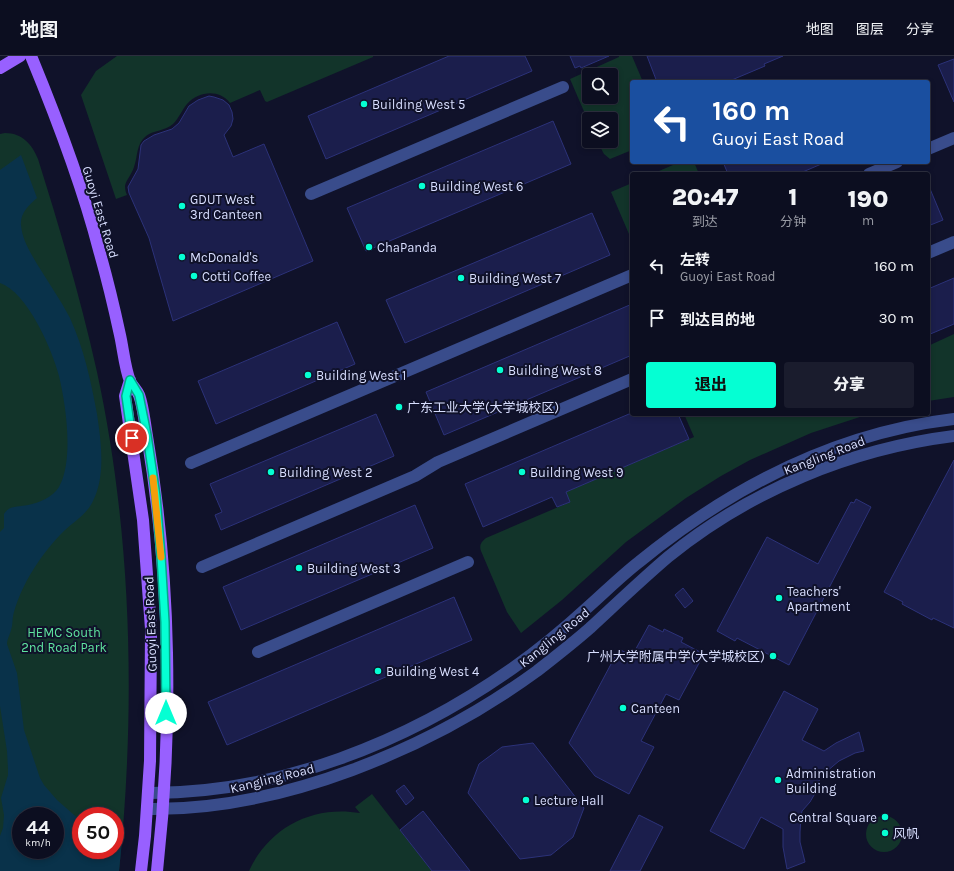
<!DOCTYPE html>
<html lang="zh">
<head>
<meta charset="utf-8">
<style>
  body { margin:0; font-family:Karla,"Noto Sans SC",sans-serif; background:#1a1c2d; color:#f1f3f6; height:100vh; display:flex; flex-direction:column; font-size:15px; white-space:nowrap }
  * { box-sizing:border-box; margin:0 }
  p { font-size:13px; color:#9a9ca5 }
  .icon { flex:none; width:22px; height:22px; fill:none; stroke:currentColor; stroke-width:2; stroke-linecap:round; stroke-linejoin:round }
  .map { position:relative; flex:1; overflow:hidden }
  .side { position:absolute; left:630px; top:116px; width:300px; height:244px; display:flex; flex-direction:column; background:#0c0e20; border-radius:4px; box-shadow:0 2px 6px #0003,0 0 0 1px #2c2e3e }
  .side>* { flex:none }
  .banner { position:absolute; left:630px; top:24px; width:300px; height:84px; border-radius:4px; box-shadow:0 2px 6px #0003,0 0 0 1px #2c2e3e; background:#1a4fa0; color:#fff; overflow:hidden }
  .fabs { position:absolute; left:582px; top:12px; display:grid; gap:8px }
  .fabs a { display:grid; place-items:center; width:36px; height:36px; border-radius:4px; background:#0c0e20; box-shadow:0 2px 6px #0003,0 0 0 1px #2c2e3e; font-size:20px }
  .speed { position:absolute; left:12px; top:751px; display:flex; gap:8px; font-size:20px; font-weight:700; text-align:center }
  .speed>* { display:grid; place-content:center; width:52px; height:52px; border-radius:50%; background:#0c0e20; box-shadow:0 2px 6px #0003,0 0 0 1px #2c2e3e; line-height:1 }
  .speed small { font-size:10px; font-weight:400 }
  .speed .limit { border:6px solid #d22; background:#fff; color:#111 }
  .pin { position:absolute; display:grid; place-items:center; width:34px; height:34px; color:#fff; margin:-17px; border:2px solid #fff; border-radius:50%; box-shadow:0 1px 4px #0007 }
  .me { position:absolute; width:44px; margin:-22px; rotate:0deg; stroke-linejoin:round; filter:drop-shadow(0 0 3px #0008) }
  .turn { display:flex; align-items:center; gap:14px; height:84px; padding:0 16px; font-size:18px }
  .turn .icon { width:52px; height:52px; stroke-width:2.5 }
  .turn b { display:block; font-size:28px; line-height:34px }
  .eta { display:flex; justify-content:space-evenly; align-items:center; height:68px; text-align:center }
  .eta b { font-size:24px; font-weight:800; line-height:28px }
  .button { display:flex; gap:8px; margin-top:auto; padding:8px 16px }
  .button a { flex:1; height:46px; border-radius:4px; background:#05ffd3; color:#111; font-size:16px; font-weight:800; line-height:46px; text-align:center }
  .button a+a { background:#1a1c2d; color:#f1f3f6 }
  ul { padding:0; list-style:none }
  li { display:flex; align-items:center; gap:12px; height:52px; padding:0 16px }
  li div { flex:1 }
  li b { display:block; font-size:15px }
  li em { font-style:normal }
  header { display:flex; align-items:center; gap:24px; box-sizing:border-box; height:56px; padding:0 20px; background:#0c0e20; border-bottom:1px solid #2c2e3e }
  header strong { font-size:19px }
  nav { display:flex; gap:22px; margin-inline-start:auto; font-size:14px }
  .map>svg:first-child { display:block }
</style>
</head>
<body>
<header>
<strong>地图</strong>
<nav><a>地图</a><a>图层</a><a>分享</a></nav>
</header>
<div class="map">
<svg width="954" height="815" viewBox="0 0 954 815">
  <rect width="100%" height="100%" fill="#10122a"/>
  <path fill="#12342a" fill-rule="evenodd" d="M117,0H373V1L267,46L265,45L260,34L230,47C219,33 199,35 187,48C182,54 179,62 173,68C165,75 154,74 146,80C136,88 138,100 134,111C132,118 126,124 125,130C125,134 126,137 127,139L116,143L81,39L96,15Z
    M619,0H632L643,26H632V94L610,103L604,98L597,85H611V63H589V67L570,23L619,1ZM589,19H611V41H589Z
    M5,77C22,77 32,88 38,103C60,173 81,244 97,316C132,477 136,652 119,815H0V78ZM21,760H55V794H21ZM81,760H115V794H81Z
    M680,106H694L699,118H652Z
    M632,127V185L611,136Z
    M954,278V341L928,345V290Z
    M684,358H869L811,377L750,404L721,420L686,442L626,486L562,544L521,577L507,556L481,495C479,489 481,486 486,482L570,446L566,436L694,381Z
    M372,738L432,815H249C269,771 313,749 360,757L355,751Z
    M866 778a18 18 0 1 1 36 0a18 18 0 1 1-36 0Z"/>
  <path fill="#09324a" fill-rule="evenodd" d="M21,99L37,142C29,149 20,157 21,169C22,183 30,196 37,208C48,226 60,243 70,262C84,293 91,325 97,358C101,385 106,419 93,445C86,460 71,467 60,479C40,500 22,528 14,556C12,562 13,569 11,574C10,579 7,583 7,588L17,617L24,674L40,722L44,729L57,744L81,765V794H115V783L122,785L119,815H0V780L3,772L4,759L1,742L8,719V713L7,695L0,650V476L4,472V458C9,449 19,451 28,449C39,447 53,441 59,431C74,404 66,349 59,320C52,293 27,236 0,227V114ZM21,760H55V794H21Z"/>
  <path fill="#1b1e4c" stroke="#2c3279" d="M449,0H525L532,15L326,103L308,60Z
    M570,0H609L581,12L580,10L575,12Z
    M647,0H783L764,8L765,10L727,26H657Z
    M954,3V46L938,9Z
    M209,40L214,41L223,44L229,49L232,56L233,63L231,70L224,79L233,101L264,88L313,205L173,265L149,182L129,137L128,131L138,113L141,89L144,85L154,79L172,73L179,67L189,50L198,44Z
    M553,65L571,108L366,195L347,152Z
    M723,106H826L798,118H728Z
    M928,128L943,164L928,170Z
    M592,157L610,199L405,287L386,244Z
    M954,222V268L928,279V233Z
    M632,248V299L444,379L426,336Z
    M337,266L355,308L216,368L198,325Z
    M376,358L394,400L221,474L215,459L222,456L210,428Z
    M629,358H678L689,383L566,436L570,446L557,451L552,441L483,471L465,428Z
    M954,404V572L933,562L932,564L902,548L903,546L884,536Z
    M856,443L871,451L789,609L737,582L735,585L717,575L767,481L818,508L851,446L854,447Z
    M415,449L433,492L241,574L223,531Z
    M683,532L693,545L685,552L675,539Z
    M454,541L472,584L227,689L208,646Z
    M649,569L663,576L664,573L683,582L681,586L704,598L679,644L666,638L641,685L654,691L629,738L595,720L569,687L619,593L632,600Z
    M784,635L818,653L802,684L824,695L836,687L859,676L864,695L855,697L839,705L820,721L817,734L810,746L802,755L801,760L800,776V786L805,806L787,813L783,791V773L761,761L744,793L710,775Z
    M533,687L584,752L573,781L551,799L520,803L468,737L479,708L502,691Z
    M404,729L414,742L406,749L396,735Z
    M423,755L470,815H432L400,774Z
    M639,759L663,771L640,815H610Z"/>
  <g fill="none" stroke-linecap="round" stroke-linejoin="round">
    <path stroke="#394c8b" stroke-width="12" d="M928,93L954,82
      M869,118L897,106
      M311,138L563,31
      M928,197L954,186
      M191,407L632,219
      M202,511L415,420L438,406L632,323
      M258,596L468,506
      M148,737C278,738 408,686 513,612C540,593 564,573 588,551C605,536 621,520 639,506C731,431 835,377 954,363
      M147,753C281,755 430,693 537,615C555,601 573,587 590,572C616,548 641,524 668,501C749,435 850,393 954,380"/>
    <path stroke="#9860ff" stroke-width="12" d="M31,0C57,63 82,128 99,194C107,222 114,251 120,279C123,292 125,313 130,325C132,330 137,334 139,339C143,349 145,369 147,380C171,521 173,672 157,815
      M0,12L20,0
      M130,324L125,340L143,464L151,573L150,705L145,780L141,815"/>
  </g>
  <g fill="none" stroke-linecap="round" stroke-linejoin="round">
    <g stroke="#03a689" stroke-width="10">
      <path id="route" d="M132,382L126,340L130,324L139,339L147,379L156,440L161,500L165,566L166,657"/>
    </g>
    <use href="#route" stroke="#05ffd3" stroke-width="7"/>
    <path stroke="#f59e0b" stroke-width="7" d="M153,422L161,501"/>
  </g>
  <g fill="#05ffd3" stroke="#10122a" stroke-width="1.5">
    <circle cx="364" cy="48" r="4"/>
    <circle cx="422" cy="130" r="4"/>
    <circle cx="182" cy="150" r="4"/>
    <circle cx="369" cy="191" r="4"/>
    <circle cx="182" cy="201" r="4"/>
    <circle cx="194" cy="220" r="4"/>
    <circle cx="461" cy="222" r="4"/>
    <circle cx="500" cy="314" r="4"/>
    <circle cx="308" cy="319" r="4"/>
    <circle cx="399" cy="351" r="4"/>
    <circle cx="271" cy="416" r="4"/>
    <circle cx="522" cy="416" r="4"/>
    <circle cx="299" cy="512" r="4"/>
    <circle cx="779" cy="542" r="4"/>
    <circle cx="773" cy="600" r="4"/>
    <circle cx="378" cy="615" r="4"/>
    <circle cx="623" cy="652" r="4"/>
    <circle cx="778" cy="724" r="4"/>
    <circle cx="526" cy="744" r="4"/>
    <circle cx="885" cy="761" r="4"/>
    <circle cx="885" cy="777" r="4"/>
  </g>
  <g text-anchor="middle" stroke-width="4" stroke-linejoin="round" paint-order="stroke">
    <g font-size="13" fill="#d9dfff" stroke="#10122a" text-anchor="start">
      <text x="372" y="53">Building West 5</text>
      <text x="430" y="135">Building West 6</text>
      <text x="190" y="148">GDUT West<tspan x="190" dy="15">3rd Canteen</tspan></text>
      <text x="377" y="196">ChaPanda</text>
      <text x="190" y="206">McDonald's</text>
      <text x="202" y="225">Cotti Coffee</text>
      <text x="469" y="227">Building West 7</text>
      <text x="508" y="319">Building West 8</text>
      <text x="316" y="324">Building West 1</text>
      <text x="407" y="356">广东工业大学(大学城校区)</text>
      <text x="279" y="421">Building West 2</text>
      <text x="530" y="421">Building West 9</text>
      <text x="307" y="517">Building West 3</text>
      <text x="787" y="540">Teachers'<tspan x="787" dy="15">Apartment</tspan></text>
      <text x="765" y="605" text-anchor="end">广州大学附属中学(大学城校区)</text>
      <text x="386" y="620">Building West 4</text>
      <text x="631" y="657">Canteen</text>
      <text x="786" y="722">Administration<tspan x="786" dy="15">Building</tspan></text>
      <text x="534" y="749">Lecture Hall</text>
      <text x="877" y="766" text-anchor="end">Central Square</text>
      <text x="893" y="782">风帆</text>
    </g>
    <g font-size="13" fill="#d9dfff" stroke="#10122a">
      <text transform="translate(101 156) rotate(73)" y="5">Guoyi East Road</text>
      <text transform="translate(824 399) rotate(-21)" y="5">Kangling Road</text>
      <text transform="translate(150 568) rotate(-92)" y="5">Guoyi East Road</text>
      <text transform="translate(554 581) rotate(-39)" y="5">Kangling Road</text>
      <text transform="translate(272 722) rotate(-14)" y="5">Kangling Road</text>
    </g>
    <g font-size="13" fill="#5fe49f" stroke="#10122a">
      <text x="64" y="581">HEMC South<tspan x="64" dy="15">2nd Road Park</tspan></text>
    </g>
  </g>
</svg>
<div class="fabs">
<a><svg class="icon" aria-label="search" viewBox="0 0 24 24"><circle cx="10" cy="10" r="6"/><path d="M15 15l6 6"/></svg></a>
<a><svg class="icon" aria-label="layers" viewBox="0 0 24 24"><path d="M12 4l9 5-9 5-9-5zM3 14l9 5 9-5"/></svg></a>
</div>
<div class="speed"><div>44<small>km/h</small></div><div class="limit">50</div></div>
<div class="pin" style="left:132px;top:382px;background:#d93025"><svg class="icon" aria-label="arrive" viewBox="0 0 24 24"><path d="M6 21V4h12l-3 4 3 4H6"/></svg></div>
<svg class="me" style="left:166px;top:657px" viewBox="-20 -20 40 40"><circle r="19" fill="#fff"/><path d="M0-13L10 11 0 6-10 11z" fill="#05ffd3"/></svg>
<div class="banner">
<div class="turn"><svg class="icon" aria-label="left" viewBox="0 0 24 24"><path d="M17 20v-9H6M10 6l-5 5 5 5"/></svg><div><b>160 m</b>Guoyi East Road</div></div>
</div>
<section class="side">
<div class="eta">
<div><b>20:47</b><p>到达</p></div>
<div><b>1</b><p>分钟</p></div>
<div><b>190</b><p>m</p></div>
</div>
<ul>
<li><svg class="icon" aria-label="left" viewBox="0 0 24 24"><path d="M17 20v-9H6M10 6l-5 5 5 5"/></svg><div><b>左转</b><p>Guoyi East Road</p></div><em>160 m</em></li>
<li><svg class="icon" aria-label="arrive" viewBox="0 0 24 24"><path d="M6 21V4h12l-3 4 3 4H6"/></svg><div><b>到达目的地</b></div><em>30 m</em></li>
</ul>
<div class="button"><a>退出</a><a>分享</a></div>
</section>
</div>
</body>
</html>
